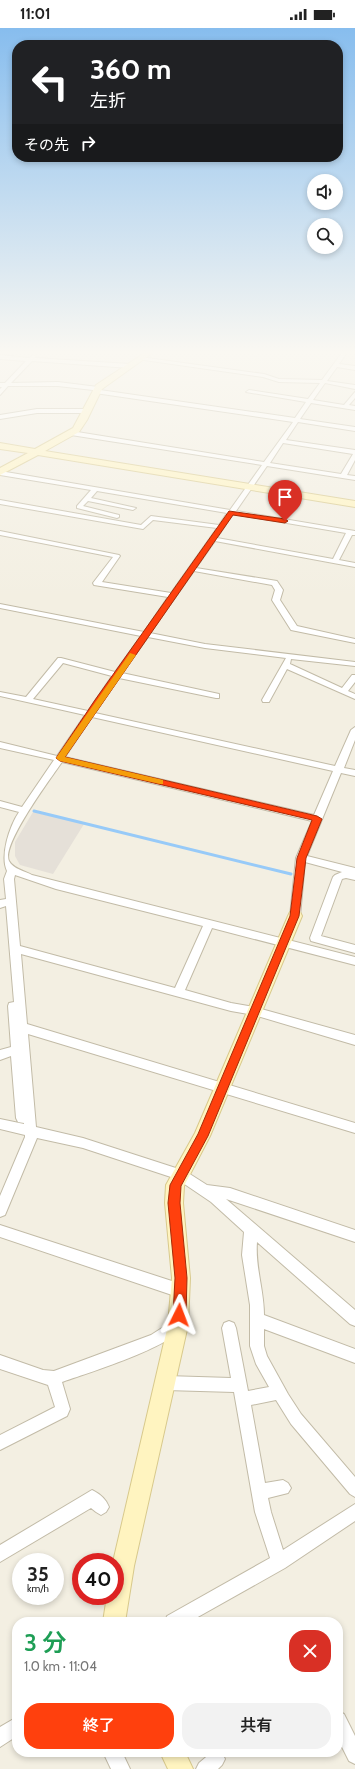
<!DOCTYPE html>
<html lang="ja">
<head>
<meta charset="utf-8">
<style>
  body { margin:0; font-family:Cabin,"Noto Sans JP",sans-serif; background:#f2f2f2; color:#222; height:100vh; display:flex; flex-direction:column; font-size:15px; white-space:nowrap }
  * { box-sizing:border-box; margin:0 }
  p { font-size:13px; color:#767676 }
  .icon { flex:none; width:22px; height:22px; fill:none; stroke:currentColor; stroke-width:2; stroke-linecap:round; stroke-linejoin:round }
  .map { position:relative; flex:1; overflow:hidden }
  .sheet { position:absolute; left:12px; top:1589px; width:331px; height:140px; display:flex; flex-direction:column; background:#fff; border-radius:16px; box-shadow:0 2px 6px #0003 }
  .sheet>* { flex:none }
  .hud { position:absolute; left:12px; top:12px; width:331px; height:122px; border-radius:16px; box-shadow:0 2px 6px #0003; background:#202124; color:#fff; overflow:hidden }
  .fabs { position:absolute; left:307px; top:146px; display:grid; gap:8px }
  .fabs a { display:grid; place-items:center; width:36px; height:36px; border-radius:50%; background:#fff; box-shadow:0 2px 6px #0003; font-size:20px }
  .speed { position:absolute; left:12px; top:1525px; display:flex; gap:8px; font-size:20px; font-weight:700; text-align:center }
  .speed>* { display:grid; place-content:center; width:52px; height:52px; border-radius:50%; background:#fff; box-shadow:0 2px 6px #0003; line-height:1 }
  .speed small { font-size:10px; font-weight:400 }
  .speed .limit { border:6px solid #d22; background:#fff; color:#111 }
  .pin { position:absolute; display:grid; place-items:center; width:34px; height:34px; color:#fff; margin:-41px -17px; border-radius:50% 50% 50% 0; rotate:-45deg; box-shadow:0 0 4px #0007 }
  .pin .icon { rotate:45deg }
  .me { position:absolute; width:44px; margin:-22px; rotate:3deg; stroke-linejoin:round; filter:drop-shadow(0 0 3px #0008) }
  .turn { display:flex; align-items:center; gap:14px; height:84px; padding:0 12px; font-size:18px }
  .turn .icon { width:52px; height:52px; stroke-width:2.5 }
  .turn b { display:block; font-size:28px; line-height:34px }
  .then { display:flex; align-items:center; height:38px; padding:0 12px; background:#0003; gap:8px; font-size:15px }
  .round { display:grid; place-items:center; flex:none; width:42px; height:42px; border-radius:16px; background:#f2f2f2 }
  .summary { display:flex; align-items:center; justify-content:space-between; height:68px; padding:0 12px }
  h1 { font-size:24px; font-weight:600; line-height:30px; color:#1e9e55 }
  .cta { display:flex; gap:8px; margin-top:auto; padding:8px 12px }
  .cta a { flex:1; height:46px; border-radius:16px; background:#ff400d; color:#fff; font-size:16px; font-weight:600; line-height:46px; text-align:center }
  .cta a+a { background:#f2f2f2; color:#222 }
  .status { display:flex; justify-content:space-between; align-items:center; height:28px; padding:0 20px; background:#fff; direction:ltr }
  .status svg { height:11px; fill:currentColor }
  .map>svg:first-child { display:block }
</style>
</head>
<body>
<div class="status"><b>11:01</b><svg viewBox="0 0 49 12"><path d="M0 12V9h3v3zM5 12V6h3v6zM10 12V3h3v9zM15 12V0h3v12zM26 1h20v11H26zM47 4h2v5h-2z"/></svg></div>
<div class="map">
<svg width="355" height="1741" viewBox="0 0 355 1741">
  <rect width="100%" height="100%" fill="#f3efe2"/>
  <path fill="#e5e0d8" d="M33,784L84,796L53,846L20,837L15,828V814Z"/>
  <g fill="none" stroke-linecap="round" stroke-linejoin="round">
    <path stroke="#97caf8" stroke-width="3" d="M34,783L291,846"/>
    <g stroke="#c2bba7" stroke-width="2">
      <path id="street" d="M341,326H346L339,336L355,338V342L337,339L327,353L355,357V361L325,355L313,372L344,377L355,364V370L349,377L355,378V382L311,375L300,391L355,399V403L298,394L286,412L355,422V432L347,447L355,448V452L267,438L236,483L355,503V507H352L339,532L355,535V539L215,513L196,540L277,553L283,562L280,572L297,598L355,611V615L291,602L272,572L275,562L272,557L194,543L150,605L205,616L355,634V638L291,631L290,636L342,660L352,647H355V654L348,663L355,666V671L287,641L269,674H263L262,672L286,630L205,620L148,609L122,645L219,666V670H216L119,650L95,685L335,738L351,702L355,699V712L344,740L355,742V748L341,745L307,828L355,840V852L346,850L342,851L321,908L355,917V925L311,913L310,910L333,849L335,847L342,844L305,834L300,888L299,891H291L290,888L296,830L312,793L62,734C51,750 1,817 9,833C13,841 25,843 32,847L355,929V937L212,900L185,962L231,975L254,979L355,1007V1017L254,987L231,983L21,926L27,996L355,1095V1105L28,1006L36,1099L83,1110L185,1143L207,1157L230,1160L355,1202V1214L226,1171L355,1282V1298L350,1296L257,1214C255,1239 264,1262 264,1287L355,1321V1335L264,1301V1318L267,1328L288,1366L301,1386L355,1449V1469L350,1466L291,1396L276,1372L251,1377L265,1455L283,1452L288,1455L291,1460L288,1465L268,1470L271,1484L283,1522L355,1476V1493L285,1540L189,1594H165L167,1588L270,1530L255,1484L234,1364L166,1362L161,1360L159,1355L161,1350L166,1348L231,1350L222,1300L224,1295L229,1293L234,1295L236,1300L248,1363L269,1359L256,1336L250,1318V1277L242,1227L244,1204L211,1174L177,1151L83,1120L37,1110L5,1187L0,1189V1168L25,1109V1107L0,1101V1091L24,1096V1095L18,1094L16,1090L11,1028L0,1032V1022L11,1019L8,978L9,975L14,974L6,878L0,880V872L6,871L4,851L7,843C0,828 9,799 19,784L0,779V773L22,779L54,732L0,720V714L57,728L85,687L0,668V664L26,669L58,630H61L115,644L141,608L0,580V576L144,604L168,569L94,557L93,555L113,529L0,507V503L119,527L120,528L102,554L171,565L217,500L153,492L143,501L0,476V472L141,497L151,488L219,497L227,485L97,463L91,470L136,480L133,482L88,473L83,478L119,487V489L117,490L77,480V478L91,462L0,447V443L230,482L262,437L71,407L68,405L71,403L264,434L293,394L95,365L93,362L58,358H8L0,367V361L2,359H0V355H5L26,333L0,331V327L29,330L33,327L36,329L35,330L130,336L133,338L130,340L32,333L11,355L58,354L98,359L100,360V362L295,390L306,374L246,364L249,362L308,371L320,355L279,354L263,349L137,331L140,329L264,346L279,351L322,352ZM283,415L353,426L341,446L270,435ZM233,486L346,505L333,531L217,510ZM63,635L112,648L88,683L33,671ZM92,689L333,743L314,787L65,729ZM15,847L56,861L203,898L175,960L20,918L14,851Z
        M37,381H87L90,383L87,385H37L0,391V387Z
        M0,1197L181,1256L186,1258L188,1263L186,1268L181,1270L0,1209Z
        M176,1291L181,1293L183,1298C175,1318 85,1346 62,1354L70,1381L67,1388L0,1422V1407L55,1379L48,1357L0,1341V1327L43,1342L54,1343L151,1307Z
        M92,1462C100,1466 106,1471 109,1479L106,1484L101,1487L96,1484L91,1480L0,1534V1517Z
        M338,1683L344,1686L355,1708V1736L349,1733L338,1711Z
        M17,1689V1708L0,1719V1699Z
        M103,1724H122L130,1741H111Z
        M212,1724L222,1725L225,1731L222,1737L218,1741H196L199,1735Z"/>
    </g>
    <g stroke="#d8c98c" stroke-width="2">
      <path id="secondary" d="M143,326H151L102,361L87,392L79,404L45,423L355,473V479L38,427L0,447V440L28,425L0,421V415L35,421L73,400L96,357Z
        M295,883L300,884L302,888L210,1108L184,1158L183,1175L190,1250L188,1297L134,1538L125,1594H103L107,1568H115V1534H113L168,1297L172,1250L165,1175L166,1157L195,1105L288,888L290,884Z
        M160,1724H185L193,1741H168Z"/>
    </g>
    <use href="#street" fill="#fff" fill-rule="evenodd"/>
    <use href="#secondary" fill="#fff4c0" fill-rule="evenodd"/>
  </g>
  <linearGradient id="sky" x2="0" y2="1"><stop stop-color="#87bdee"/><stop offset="0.57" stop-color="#faf8f2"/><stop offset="1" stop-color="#faf8f2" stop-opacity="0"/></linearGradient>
  <rect width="355" height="569" fill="url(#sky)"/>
  <path fill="#ff400d" stroke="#a62a08" d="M229,483L285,491L288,493L285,495L233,487L65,729L317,788L322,791L306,830L299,888L208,1108L181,1158L180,1175L187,1250L186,1287L184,1291L179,1293L175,1291L173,1287L175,1250L168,1175L170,1157L198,1106L290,888L297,830L312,792L60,733L56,730L95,672Z"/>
  <path fill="#f59e0b" d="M130,625L136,627L65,729L163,752V756H160L60,733L56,730Z"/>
</svg>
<div class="fabs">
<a><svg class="icon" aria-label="sound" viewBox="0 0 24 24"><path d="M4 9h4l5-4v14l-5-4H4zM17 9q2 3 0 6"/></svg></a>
<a><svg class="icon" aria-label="search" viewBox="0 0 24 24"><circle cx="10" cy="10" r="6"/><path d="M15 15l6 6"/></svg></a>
</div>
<div class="speed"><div>35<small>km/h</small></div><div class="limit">40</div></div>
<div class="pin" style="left:285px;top:493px;background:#d93025"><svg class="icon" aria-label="arrive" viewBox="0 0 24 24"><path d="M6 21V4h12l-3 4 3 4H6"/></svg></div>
<svg class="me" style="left:179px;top:1287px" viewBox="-20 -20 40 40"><path d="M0-17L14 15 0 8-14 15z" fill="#ff400d" stroke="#fff" stroke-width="4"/></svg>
<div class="hud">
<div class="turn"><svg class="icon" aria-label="left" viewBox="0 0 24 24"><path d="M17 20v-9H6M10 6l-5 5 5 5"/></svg><div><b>360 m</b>左折</div></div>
<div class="then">その先<svg class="icon" aria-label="right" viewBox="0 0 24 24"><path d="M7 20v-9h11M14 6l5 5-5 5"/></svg></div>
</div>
<section class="sheet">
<div class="summary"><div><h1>3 分</h1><p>1.0 km · 11:04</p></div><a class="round" style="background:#d93025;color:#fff"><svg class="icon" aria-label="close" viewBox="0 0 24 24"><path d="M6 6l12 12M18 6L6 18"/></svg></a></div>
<div class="cta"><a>終了</a><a>共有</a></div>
</section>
</div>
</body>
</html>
